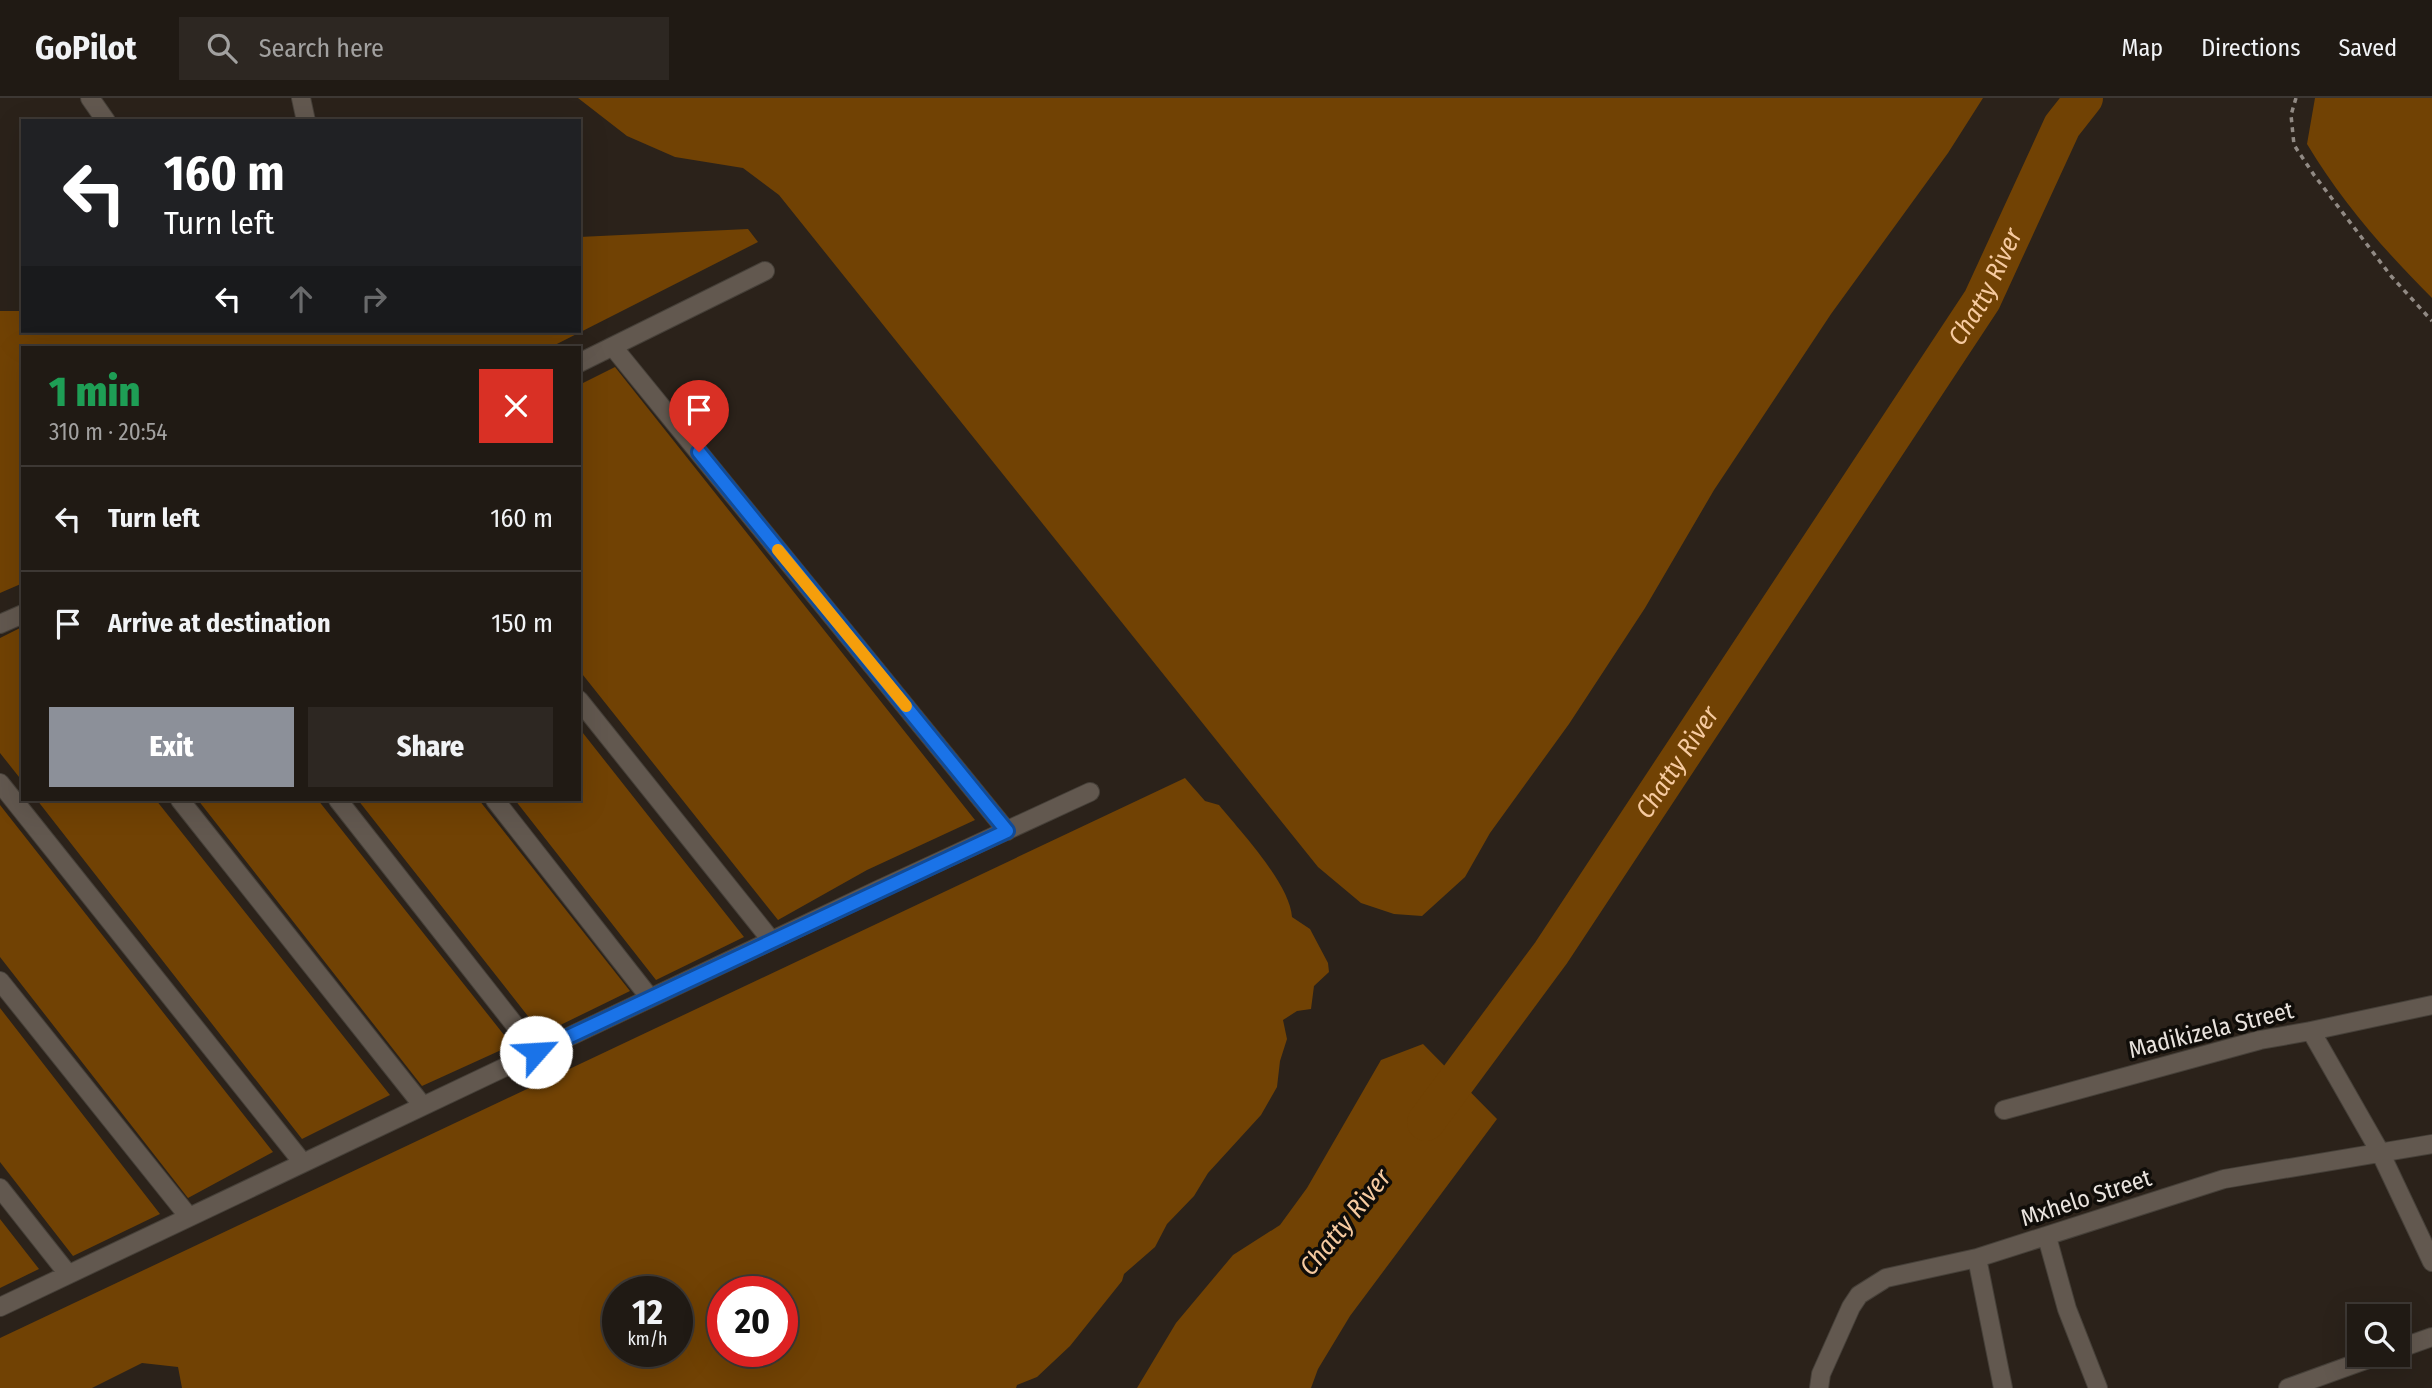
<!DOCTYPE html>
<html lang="en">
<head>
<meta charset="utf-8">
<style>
  body { margin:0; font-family:"Fira Sans Condensed",sans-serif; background:#2d2722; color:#f1f3f6; height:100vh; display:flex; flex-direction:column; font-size:26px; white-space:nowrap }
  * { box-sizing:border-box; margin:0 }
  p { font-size:23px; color:#a2a1a0 }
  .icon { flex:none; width:38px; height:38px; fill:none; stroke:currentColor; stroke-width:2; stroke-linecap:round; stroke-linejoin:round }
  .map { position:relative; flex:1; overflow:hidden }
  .details { position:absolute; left:21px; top:248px; width:560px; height:455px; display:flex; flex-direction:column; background:#201a14; border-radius:0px; box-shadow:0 7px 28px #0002,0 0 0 2px #3d3834 }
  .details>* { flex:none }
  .banner { position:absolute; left:21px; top:21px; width:560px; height:214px; border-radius:0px; box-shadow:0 7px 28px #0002,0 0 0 2px #3d3834; background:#202124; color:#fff; overflow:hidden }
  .controls { position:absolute; left:2347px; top:1206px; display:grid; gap:14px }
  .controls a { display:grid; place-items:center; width:63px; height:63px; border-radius:0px; background:#201a14; box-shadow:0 7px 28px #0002,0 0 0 2px #3d3834; font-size:35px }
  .speed { position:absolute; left:602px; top:1178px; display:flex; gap:14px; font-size:35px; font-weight:700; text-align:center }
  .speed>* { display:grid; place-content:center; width:91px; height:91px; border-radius:50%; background:#201a14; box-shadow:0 7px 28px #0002,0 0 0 2px #3d3834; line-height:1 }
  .speed small { font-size:18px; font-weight:400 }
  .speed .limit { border:10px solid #d22; background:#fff; color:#111 }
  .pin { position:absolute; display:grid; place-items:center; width:60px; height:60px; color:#fff; margin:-72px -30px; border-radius:50% 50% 50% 0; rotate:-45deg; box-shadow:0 0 7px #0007 }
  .pin .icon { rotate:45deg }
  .me { position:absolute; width:77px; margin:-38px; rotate:64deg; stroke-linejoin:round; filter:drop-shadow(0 0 5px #0008) }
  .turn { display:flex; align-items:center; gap:24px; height:147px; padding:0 28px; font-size:32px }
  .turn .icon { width:91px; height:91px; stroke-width:2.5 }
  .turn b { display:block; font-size:49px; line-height:60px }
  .lanes { display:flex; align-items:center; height:66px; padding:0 28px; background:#0003; justify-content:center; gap:35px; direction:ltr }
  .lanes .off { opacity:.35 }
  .round { display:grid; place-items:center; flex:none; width:74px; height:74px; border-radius:0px; background:#2d2722 }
  .headline { display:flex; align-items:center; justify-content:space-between; height:119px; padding:0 28px }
  h1 { font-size:42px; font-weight:800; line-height:52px; color:#1e9e55 }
  .primary-button { display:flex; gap:14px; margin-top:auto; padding:14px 28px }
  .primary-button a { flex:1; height:80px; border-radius:0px; background:#8c9099; color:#fff; font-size:28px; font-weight:800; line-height:80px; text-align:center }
  .primary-button a+a { background:#2d2722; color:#f1f3f6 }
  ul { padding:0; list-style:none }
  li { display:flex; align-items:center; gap:21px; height:105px; padding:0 28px; border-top:2px solid #3d3834 }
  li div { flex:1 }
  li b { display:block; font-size:26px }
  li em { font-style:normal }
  header { display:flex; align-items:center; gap:42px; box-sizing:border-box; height:98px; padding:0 35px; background:#201a14; border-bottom:2px solid #3d3834 }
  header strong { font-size:33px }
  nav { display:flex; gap:38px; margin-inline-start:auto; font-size:24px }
  .search { width:490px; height:63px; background:#2d2722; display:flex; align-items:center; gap:18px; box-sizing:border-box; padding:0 24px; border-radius:0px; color:#a2a1a0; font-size:26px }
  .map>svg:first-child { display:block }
</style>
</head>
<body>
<header>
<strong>GoPilot</strong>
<div class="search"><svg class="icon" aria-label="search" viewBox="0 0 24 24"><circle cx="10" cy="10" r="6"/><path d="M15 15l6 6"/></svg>Search here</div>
<nav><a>Map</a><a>Directions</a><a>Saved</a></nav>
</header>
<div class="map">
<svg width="2432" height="1290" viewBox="0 0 2432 1290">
  <rect width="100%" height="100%" fill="#2b221a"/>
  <path fill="#714204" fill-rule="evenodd" d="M578,0H1983L1948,55L1831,216L1714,392L1645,510L1569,626L1490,735L1465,779L1422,818L1394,816L1361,805L1318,769L779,97L743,70L675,59L627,38Z
    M2315,0H2432V200C2384,152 2342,104 2307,46Z
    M748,131L758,144L549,250H23V485L0,495V213H23V233H579V139Z
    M615,269L975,722L867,772L778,822L579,572V287Z
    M20,530L23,533V684L0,655V540Z
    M579,630L744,839L656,882L515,702H579Z
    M1185,680L1205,703L1219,707C1241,734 1290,786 1292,819L1310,831L1328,865L1329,874L1314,888L1311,911L1297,913L1283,922L1287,941L1280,963L1277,989L1261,1017L1208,1075L1194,1098L1167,1126L1155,1149L1124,1176L1122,1183L1070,1248L1037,1279L1017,1287L1016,1290H182L178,1269L142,1265L92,1290H0V1240ZM618,1194H677V1253H618ZM723,1194H782V1253H723Z
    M37,702H156L390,997L302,1041Z
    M198,702H318L512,947L422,988Z
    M358,702H479L630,893L542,936Z
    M0,707L273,1054L188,1100L0,859Z
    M0,910L160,1116L73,1158L0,1064Z
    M1423,946L1497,1021L1350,1218L1318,1271L1311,1290H1137L1176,1225L1233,1157L1280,1127L1307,1090L1381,962Z
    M0,1121L39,1171L0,1190Z"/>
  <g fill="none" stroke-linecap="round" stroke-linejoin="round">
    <path stroke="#714204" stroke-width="38" id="s1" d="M1426,1024L1551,855L1982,202L2062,28L2084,0"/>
    <g stroke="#464039" stroke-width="20">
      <path id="minor" d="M90,0L106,23
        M301,0L306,23
        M613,249L1007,733
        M579,265L765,173
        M0,526L23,516
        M579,602L771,842
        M0,685L303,1065
        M180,702L423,1008
        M338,702L536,954
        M495,702L650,900
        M0,883L189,1119
        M2311,933L2380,1054L2432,1164
        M2004,1012L2260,942L2311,933L2432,907
        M0,1090L68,1176
        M2047,1139L2067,1211L2098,1290
        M1977,1160L2003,1290
        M0,1209L878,792L1090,694
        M2398,1251L2432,1239
        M1819,1290L1821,1276L1851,1209L1859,1197L1886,1180L1977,1160L2224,1081L2432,1046
        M2288,1290L2382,1256"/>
    </g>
    <path stroke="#918a84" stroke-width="3.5" stroke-dasharray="5 5" stroke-linecap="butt" d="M2296,0L2291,17L2294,47L2314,77L2391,178L2432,223"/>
    <use href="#minor" stroke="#62584f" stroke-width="18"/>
  </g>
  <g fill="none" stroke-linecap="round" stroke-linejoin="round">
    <g stroke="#114b97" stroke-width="18">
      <path id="route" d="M536,954L1007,733L699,354"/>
    </g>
    <use href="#route" stroke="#1a73e8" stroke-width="12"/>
    <path stroke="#f59e0b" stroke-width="12" d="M778,452L906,608"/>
  </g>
  <g text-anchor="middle" stroke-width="7" stroke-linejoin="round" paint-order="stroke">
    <g font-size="24" fill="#e9e3de" stroke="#100d09">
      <text transform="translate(2211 932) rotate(-14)" y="8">Madikizela Street</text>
      <text transform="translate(2086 1100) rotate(-18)" y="8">Mxhelo Street</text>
    </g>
    <g font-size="26" font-style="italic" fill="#f6caa0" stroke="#100d09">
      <text dy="9" stroke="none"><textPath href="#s1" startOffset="1006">Chatty River</textPath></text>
      <text dy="9" stroke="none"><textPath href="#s1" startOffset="439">Chatty River</textPath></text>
      <text transform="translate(1345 1124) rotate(-51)" y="9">Chatty River</text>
    </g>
  </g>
</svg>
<div class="controls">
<a><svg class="icon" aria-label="search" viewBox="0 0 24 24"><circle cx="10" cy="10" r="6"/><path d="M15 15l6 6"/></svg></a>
</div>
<div class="speed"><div>12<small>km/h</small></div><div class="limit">20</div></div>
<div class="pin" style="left:699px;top:354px;background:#d93025"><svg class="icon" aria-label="arrive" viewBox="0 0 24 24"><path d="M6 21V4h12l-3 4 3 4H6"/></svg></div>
<svg class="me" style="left:536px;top:954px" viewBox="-20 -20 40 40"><circle r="19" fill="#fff"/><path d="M0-13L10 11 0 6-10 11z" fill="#1a73e8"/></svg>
<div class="banner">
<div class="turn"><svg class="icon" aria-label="left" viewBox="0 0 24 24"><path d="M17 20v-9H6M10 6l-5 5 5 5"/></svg><div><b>160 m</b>Turn left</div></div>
<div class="lanes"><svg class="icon" aria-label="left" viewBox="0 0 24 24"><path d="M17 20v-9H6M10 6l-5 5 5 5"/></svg><svg class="icon off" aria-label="ahead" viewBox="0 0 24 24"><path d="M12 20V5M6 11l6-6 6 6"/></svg><svg class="icon off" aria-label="right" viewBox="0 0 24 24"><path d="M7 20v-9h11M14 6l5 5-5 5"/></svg></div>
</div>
<section class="details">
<div class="headline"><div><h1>1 min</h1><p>310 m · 20:54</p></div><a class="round" style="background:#d93025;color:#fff"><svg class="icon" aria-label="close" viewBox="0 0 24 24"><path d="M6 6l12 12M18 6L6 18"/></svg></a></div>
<ul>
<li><svg class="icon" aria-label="left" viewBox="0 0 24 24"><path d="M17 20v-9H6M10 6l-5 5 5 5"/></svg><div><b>Turn left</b></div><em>160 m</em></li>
<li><svg class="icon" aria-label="arrive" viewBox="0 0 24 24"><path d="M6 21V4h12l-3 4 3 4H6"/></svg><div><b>Arrive at destination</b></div><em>150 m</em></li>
</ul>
<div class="primary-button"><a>Exit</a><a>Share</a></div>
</section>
</div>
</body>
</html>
